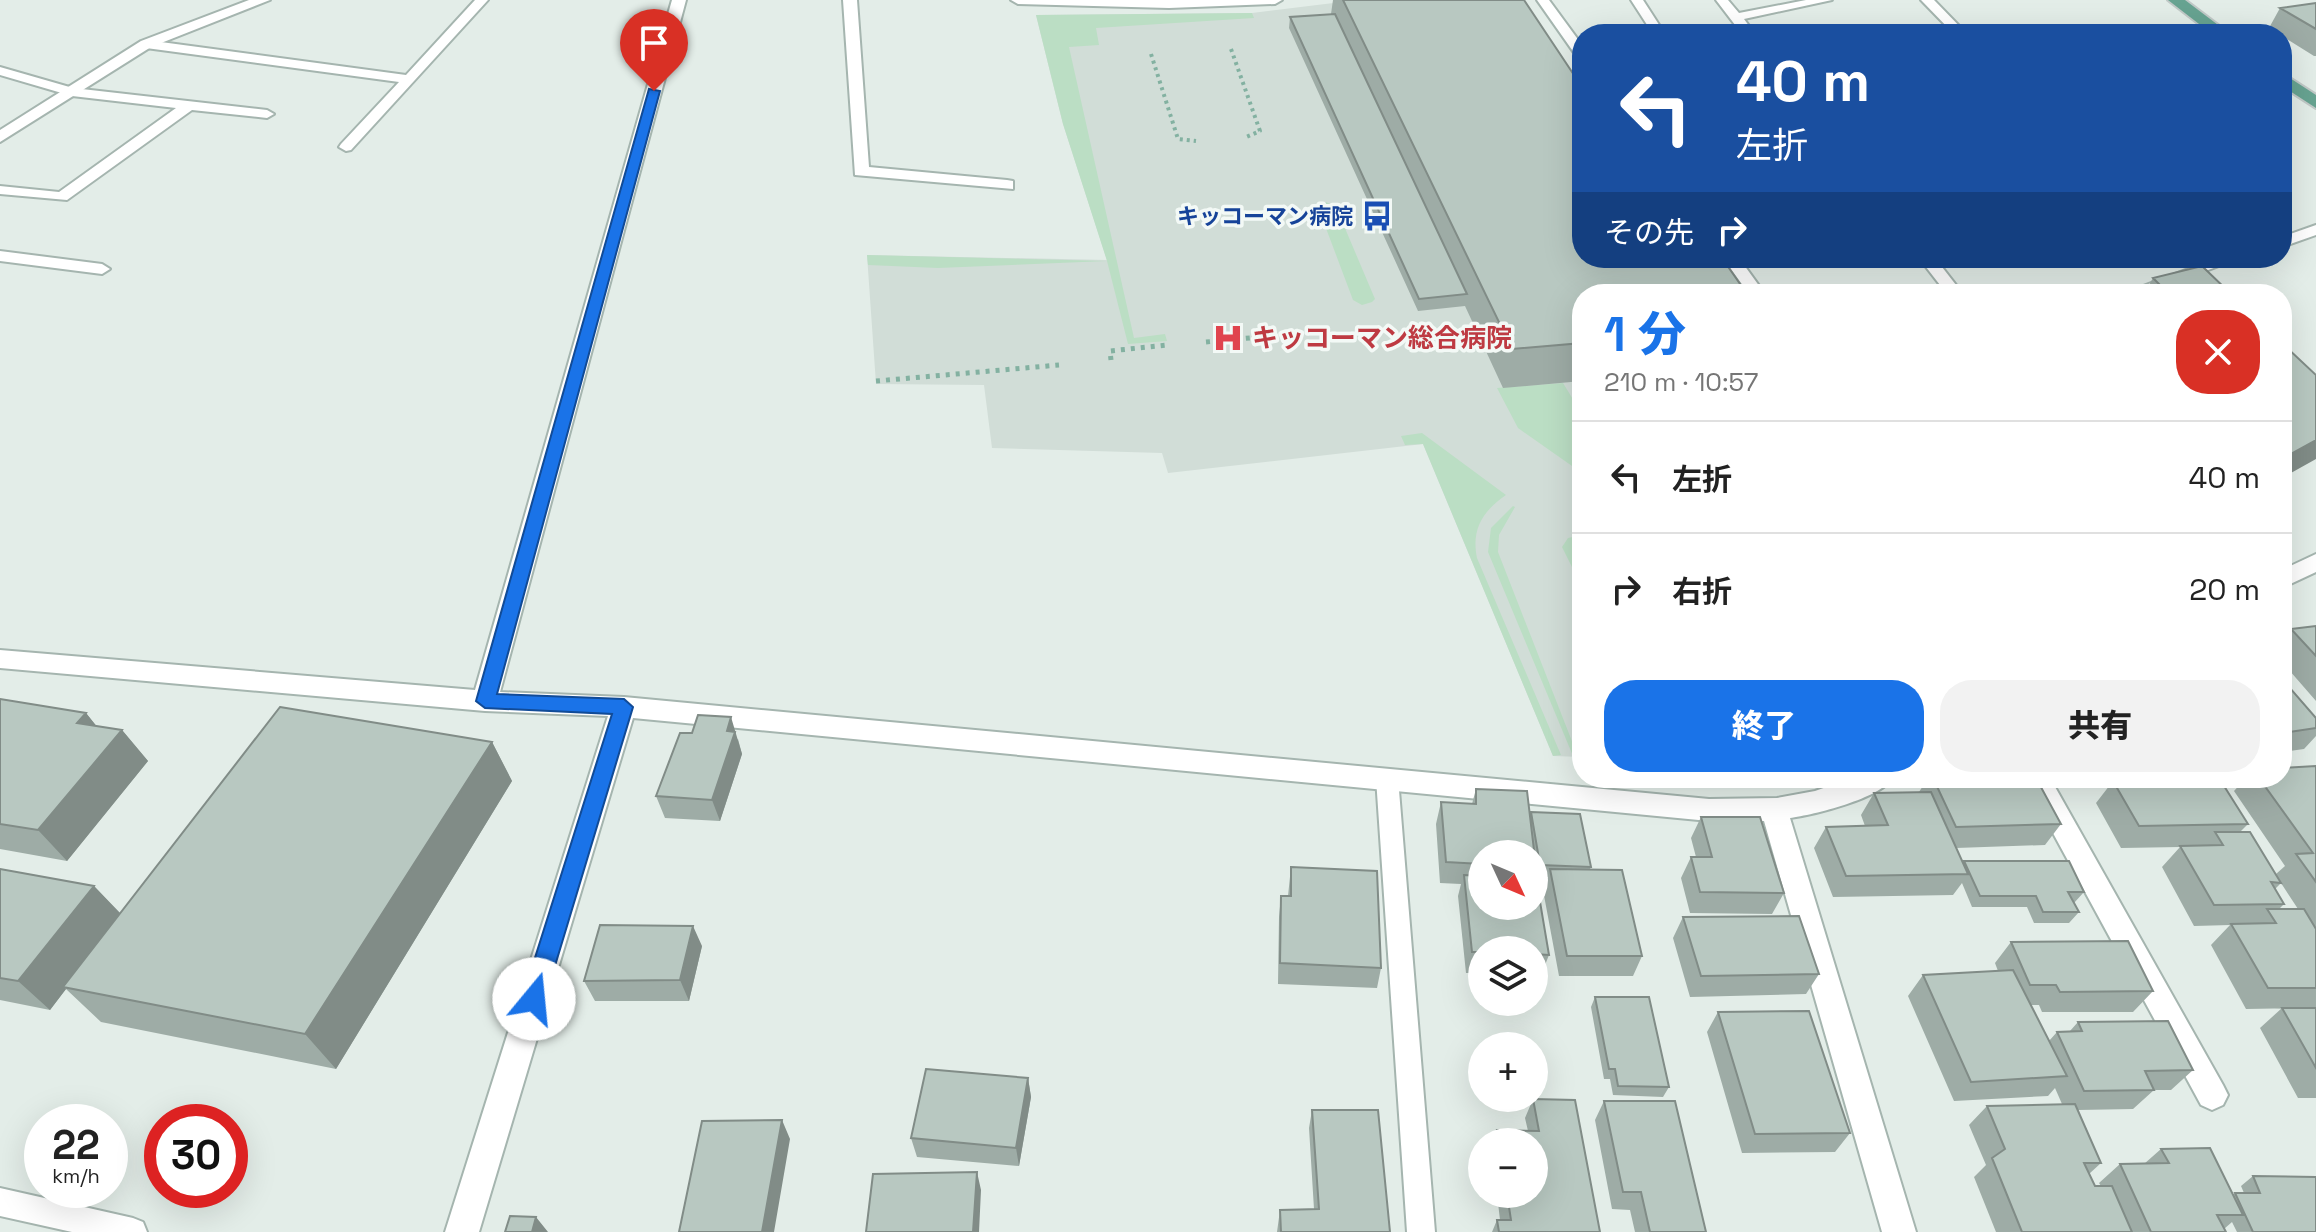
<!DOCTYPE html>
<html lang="ja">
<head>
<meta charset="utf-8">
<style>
  body { margin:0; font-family:"Space Grotesk","Noto Sans JP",sans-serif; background:#f2f2f2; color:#222; height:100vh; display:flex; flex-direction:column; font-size:30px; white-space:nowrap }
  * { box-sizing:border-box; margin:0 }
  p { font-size:26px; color:#767676 }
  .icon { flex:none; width:44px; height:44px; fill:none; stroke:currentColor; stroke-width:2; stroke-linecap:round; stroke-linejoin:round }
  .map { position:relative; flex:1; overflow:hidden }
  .drawer { position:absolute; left:1572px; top:284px; width:720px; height:504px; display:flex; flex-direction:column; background:#fff; border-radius:32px; box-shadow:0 8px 32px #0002 }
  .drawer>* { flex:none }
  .banner { position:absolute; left:1572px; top:24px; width:720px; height:244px; border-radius:32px; box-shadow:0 8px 32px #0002; background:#1a4fa0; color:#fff; overflow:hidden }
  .needle { width:52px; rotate:134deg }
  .fabs { position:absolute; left:1468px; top:840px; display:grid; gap:16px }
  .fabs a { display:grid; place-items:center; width:80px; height:80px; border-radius:50%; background:#fff; box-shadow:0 8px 32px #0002; font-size:40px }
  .speed { position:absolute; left:24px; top:1104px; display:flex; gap:16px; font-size:40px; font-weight:700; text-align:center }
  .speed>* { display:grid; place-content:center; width:104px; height:104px; border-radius:50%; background:#fff; box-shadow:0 8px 32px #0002; line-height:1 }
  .speed small { font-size:20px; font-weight:400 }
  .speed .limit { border:12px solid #d22; background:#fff; color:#111 }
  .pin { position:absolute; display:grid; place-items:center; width:68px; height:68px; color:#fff; margin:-82px -34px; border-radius:50% 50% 50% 0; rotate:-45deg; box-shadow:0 0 8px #0007 }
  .pin .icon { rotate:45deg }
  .me { position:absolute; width:88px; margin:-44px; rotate:17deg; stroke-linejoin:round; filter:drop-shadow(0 0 6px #0008) }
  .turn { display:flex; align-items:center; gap:28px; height:168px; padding:0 32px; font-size:36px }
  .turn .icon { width:104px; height:104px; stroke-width:2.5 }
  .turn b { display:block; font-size:56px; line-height:68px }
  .then { display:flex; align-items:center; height:76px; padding:0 32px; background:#0003; gap:16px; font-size:30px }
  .round { display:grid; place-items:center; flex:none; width:84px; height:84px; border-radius:32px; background:#f2f2f2 }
  .overview { display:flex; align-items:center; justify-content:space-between; height:136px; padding:0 32px }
  h1 { font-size:48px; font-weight:800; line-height:60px; color:#1a73e8 }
  .action { display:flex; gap:16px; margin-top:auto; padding:16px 32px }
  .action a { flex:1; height:92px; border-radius:32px; background:#1a73e8; color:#fff; font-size:32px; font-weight:800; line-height:92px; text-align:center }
  .action a+a { background:#f2f2f2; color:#222 }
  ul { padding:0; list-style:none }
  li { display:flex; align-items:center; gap:24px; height:112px; padding:0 32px; border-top:2px solid #e0e0e0 }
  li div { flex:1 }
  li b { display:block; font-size:30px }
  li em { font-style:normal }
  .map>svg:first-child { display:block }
</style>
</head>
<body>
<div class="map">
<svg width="2316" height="1232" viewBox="0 0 2316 1232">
  <rect width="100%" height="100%" fill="#e3ede8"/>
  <path fill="#d1ddd7" d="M1358,0L1582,258V757L1553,756L1423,444L1168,473L1162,453L992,448L984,385L876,384L867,255L1107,260L1063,124L1036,15L1252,13Z"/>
  <path fill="#bbdec4" d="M1252,13L1254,18L1096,28L1099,45L1069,47L1134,338L1165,334L1167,341L1128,344L1107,261L938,268L868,265L867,255L1107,261L1063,124L1036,15Z
    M1326,202L1336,207L1375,299L1372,302L1362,305L1353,300L1318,207Z
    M1563,383L1582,414V473L1518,428L1497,388Z
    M1422,433L1506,495C1483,511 1471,529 1477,558L1561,755L1553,756L1423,444L1405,445L1401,436Z
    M1513,506L1515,507L1499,535L1498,552L1575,749L1582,750V757L1573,756L1488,552L1491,528Z
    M1577,536L1582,538V587L1562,547L1568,538Z"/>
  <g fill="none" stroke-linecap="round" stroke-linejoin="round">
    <g stroke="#a5b5af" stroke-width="4">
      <path id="lane" d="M475,0H488L351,150L346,151L339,147L341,144L399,82L146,48L140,44L146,40L406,75Z
        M1537,0H1549L1582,45V58L1577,57Z
        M1631,0H1643L1665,34H1653Z
        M1716,0H1728L1739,13L1806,0H1832L1744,19L1755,34H1742Z
        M1921,0H1934L1967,34H1954Z
        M0,67L73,88L267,110L274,114L267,118L192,110L67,200L0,194V186L59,192L176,108L72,96L0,75Z
        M2316,225V235L2282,247V237Z
        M0,251L102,264L110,269L102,274L0,261Z
        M1723,258H1739L1765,294H1749Z
        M1919,258H1935L1963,294H1947Z
        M2217,258H2240L2145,294H2122Z
        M1387,769L1395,772L1398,778L1435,1232H1407L1376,778L1379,772Z
        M0,1188L133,1218L143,1222L147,1232H72L0,1216Z"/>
    </g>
    <g stroke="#a5b5af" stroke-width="4">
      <path id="street" d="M249,0H270L151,47L0,142V130L141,41Z
        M672,0H686L500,692L624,697L1709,799L1777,798L1815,791L1852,778H1892C1882,798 1813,815 1790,818L1916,1232H1882L1764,821H1709L633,718L479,1232H445L608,716L485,711L0,668V650L475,690Z
        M843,0H857L869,167L1007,180L1013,181V189L855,175Z
        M1011,0H1282L1275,4L1169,8L1018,4Z
        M2316,554V572L2282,588V570Z
        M2023,778H2050L2223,1085L2228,1095L2223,1105L2212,1110L2201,1105Z"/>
    </g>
    <g stroke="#c1c9c7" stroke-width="4">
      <path id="primary" d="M2168,0H2185L2230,34H2212Z
        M2282,73L2316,95V108L2282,86Z"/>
    </g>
    <path stroke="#83b1a1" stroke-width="4" stroke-dasharray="3 4" stroke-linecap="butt" d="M1231,49L1260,131L1244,138
      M1151,54L1178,139L1196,141"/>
    <path stroke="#83b1a1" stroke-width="5" stroke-dasharray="4 6" stroke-linecap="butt" d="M1206,342L1270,336
      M1111,360L1110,351L1167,345
      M876,381L1059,365"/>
    <use href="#lane" fill="#fff" fill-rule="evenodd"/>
    <use href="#street" fill="#fff" fill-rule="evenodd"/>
    <use href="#primary" fill="#67a391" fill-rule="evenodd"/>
  </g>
  <path fill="#9eaca6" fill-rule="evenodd" d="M1333,0H1432L1582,294V381L1503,388L1465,306L1418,311L1289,28L1290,17L1331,14Z
    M2316,3V56H2314L2282,36V34H2279L2269,28L2280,8Z
    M2153,278L2231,294H2144Z
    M2316,626V701L2282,662V640L2291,629Z
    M2282,679L2316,718V736L2304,749L2282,752Z
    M0,699L86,713L96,726L122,730L148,761L67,861L0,849Z
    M738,739L742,754L720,821L665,818L656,796Z
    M492,742L512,781L336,1069L101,1022L66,989L50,1010L0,1000V869L94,886L120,914Z
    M2316,766V1098H2298L2260,1028L2282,1008H2304L2246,1009L2211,945L2230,925L2194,926L2162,867L2180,847L2121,848L2096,803L2113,781H2134L2136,779L2115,778H2177L2248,824L2240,832L2276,874L2285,866L2234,791L2246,778H2282ZM2281,883L2298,909H2279L2284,904L2275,889Z
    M1928,778H2036L2061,824L2045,845L1956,848L1963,863L1964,861L2084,892L2074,903L2079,912L2069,923H2034L2027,907H1972L1962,883L1953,895L1833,897L1814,848L1826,827L1865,826L1861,815L1874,793L1919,792Z
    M1476,789L1530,816L1531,812L1591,867L1590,869L1642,956L1633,976H1559L1543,890L1548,877L1536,876L1535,870L1534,874V854H1482V906L1549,955L1541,975H1534V950H1482V973H1466L1458,896L1461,884L1440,883L1436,824L1441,802L1472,804Z
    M1701,817L1784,893L1772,914L1690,913L1681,878L1691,857H1696L1691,838Z
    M1291,867L1381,968L1377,988L1278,984L1279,917L1281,896H1288Z
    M1683,917L1819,974L1806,994L1690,997L1673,938Z
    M2011,942L2153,991L2133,1012H2042L2039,1005H2030L2049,1041L2057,1032L2070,1031L2078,1022L2193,1070L2171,1090H2154L2133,1109L2078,1110L2101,1163L2089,1174L2095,1186H2101L2099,1183L2120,1164H2144L2161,1149L2233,1195L2235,1193H2244L2241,1186L2253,1176L2316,1232H2237L2232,1222L2224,1229L2226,1232H1996L1974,1177L1986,1165L1969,1125L1987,1106L2062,1104L2055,1088L2048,1096L1954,1101L1908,996L1923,975L1998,971L1995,963Z
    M702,946L689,1001H595L584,981Z
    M1595,997L1669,1087L1663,1097L1613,1095L1610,1079H1604L1591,1007Z
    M1718,1012L1850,1133L1835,1152L1742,1153L1707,1032Z
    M1028,1078L1031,1097L1019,1166L917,1157L911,1138Z
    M1533,1099L1600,1232H1492L1497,1220H1500L1497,1194H1534V1142H1493L1497,1130L1528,1131L1525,1118Z
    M1604,1101L1706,1232H1635L1630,1210L1612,1209L1595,1120Z
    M1312,1110L1390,1232H1277L1280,1210L1314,1209L1309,1128Z"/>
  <path fill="#818c87" d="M2316,440V459L2282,478V459Z
    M86,713L111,744L122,730L148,761L67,861L38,830L77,723Z
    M731,717L742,754L720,821L712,800L727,731Z
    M492,742L512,781L336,1069L305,1034Z
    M94,886L123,916L63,987L66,989L50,1010L18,981Z
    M693,926L702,946L689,1001L680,980Z
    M1028,1078L1031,1097L1019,1166L1016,1148Z
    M782,1120L790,1139L774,1232H762Z
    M977,1172L981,1190L979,1232H973Z
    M536,1217L548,1232H532Z"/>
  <path fill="#b8c8c1" stroke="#818c87" stroke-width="2" d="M1343,0H1524L1582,87V258H1722L1747,294H1582V343L1512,349Z
    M2316,3V29L2280,8Z
    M1335,14L1467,294L1419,299L1290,17Z
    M2202,266L2231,294H2169L2153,278Z
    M2282,343L2316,375V440L2282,459Z
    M2316,626V656L2291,629Z
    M2282,679L2316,718V728L2282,733Z
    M0,699L86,713L77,723L122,730L38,830L0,824Z
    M280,707L492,742L305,1034L63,987Z
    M698,715L731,717L727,731L735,732L712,800L656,796L680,733H692Z
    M2316,766V882L2296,854L2313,853L2259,778H2282V768Z
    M1933,778H2036L2061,824L1956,827Z
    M2140,778H2177L2178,779L2219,778L2248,824L2139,826L2113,781H2141Z
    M1476,789L1527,791L1536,867H1534V854H1482V864L1446,862L1441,802L1476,804Z
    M1931,792L1968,874L1846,876L1826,827L1888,825L1874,793Z
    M1531,812L1580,814L1591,867L1540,865Z
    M1701,817H1760L1784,893L1700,892L1691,857H1712Z
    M2215,832H2250L2281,883L2271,882L2284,904L2214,905L2180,846L2223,845Z
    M1964,861H2069L2084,892H2068L2079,912H2043L2036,896H1980Z
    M1291,867L1377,871L1381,968L1280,963L1281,896H1291Z
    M0,869L94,886L18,981L0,978Z
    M1550,869L1622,870L1642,956H1567Z
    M1464,875L1482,876V906H1534V878H1536L1549,955L1534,954V950H1482V952H1472Z
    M2267,909H2304L2316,929V988H2268L2231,924L2276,923Z
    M1799,916L1819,974L1701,976L1683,917Z
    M600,925L693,926L680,980L584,981Z
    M2128,941L2153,991L2060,992L2056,985H2030L2011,942Z
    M2013,970L2067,1076L1971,1082L1923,975Z
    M1595,997H1649L1669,1087L1618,1086L1615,1069H1609Z
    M2282,1008H2316V1068Z
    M1809,1011L1850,1133L1755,1134L1718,1012Z
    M2168,1021L2193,1070L2145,1071L2154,1090L2084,1091L2057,1032L2082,1031L2078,1022Z
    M926,1069L1028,1078L1016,1148L911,1138Z
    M1533,1099L1575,1100L1600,1232H1499L1497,1220H1511L1507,1194H1534V1142H1499L1497,1130L1539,1131Z
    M1604,1101H1675L1706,1232H1650L1641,1192H1623Z
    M2075,1104L2101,1163H2084L2095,1186H2112L2132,1232H2022L1992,1158L2005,1149L1987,1106Z
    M1312,1110H1378L1390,1232H1281L1280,1210L1319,1209Z
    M782,1120L762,1232H679L702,1121Z
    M2210,1148L2243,1215H2217L2226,1232H2151L2120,1164L2169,1163L2161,1149Z
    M977,1172L973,1232H866L873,1174Z
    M2253,1176L2316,1177V1232H2253L2235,1193H2260Z
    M510,1216L536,1217L532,1232H505Z"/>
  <path fill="#1a73e8" stroke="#114b97" stroke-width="2" d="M649,89L660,91L497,694L624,699L633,707L545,999L542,1006L534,1009L526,1006L522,999L612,714L485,708L476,701Z"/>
  <defs>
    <g id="bus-bare" transform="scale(2.4)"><path d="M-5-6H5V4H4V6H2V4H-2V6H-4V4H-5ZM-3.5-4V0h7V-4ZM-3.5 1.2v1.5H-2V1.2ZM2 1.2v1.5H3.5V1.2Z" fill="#1a4fb4" stroke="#f3f9f6" stroke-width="2.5" paint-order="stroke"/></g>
    <g id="hospital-bare" transform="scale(2.4)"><path d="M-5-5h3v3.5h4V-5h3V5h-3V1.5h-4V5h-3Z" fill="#e0444e" stroke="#f3f9f6" stroke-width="2.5" paint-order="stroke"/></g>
  </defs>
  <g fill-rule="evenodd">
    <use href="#bus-bare" x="1377" y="216"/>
    <use href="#hospital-bare" x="1228" y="338"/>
  </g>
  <g text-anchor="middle" stroke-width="7" stroke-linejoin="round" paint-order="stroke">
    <g font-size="22" font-weight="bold" fill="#164399" stroke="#f3f9f6" text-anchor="end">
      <text x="1353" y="224">キッコーマン病院</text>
    </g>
    <g font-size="26" font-weight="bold" fill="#be3a42" stroke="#f3f9f6" text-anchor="start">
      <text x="1252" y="347">キッコーマン総合病院</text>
    </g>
  </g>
</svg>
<div class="fabs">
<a><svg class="needle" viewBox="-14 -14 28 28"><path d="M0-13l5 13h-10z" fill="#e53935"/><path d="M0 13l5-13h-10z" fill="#767676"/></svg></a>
<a><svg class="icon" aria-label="layers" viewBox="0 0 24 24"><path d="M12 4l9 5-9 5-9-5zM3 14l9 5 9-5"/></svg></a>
<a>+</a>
<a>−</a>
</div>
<div class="speed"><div>22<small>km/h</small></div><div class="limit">30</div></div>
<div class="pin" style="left:654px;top:91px;background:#d93025"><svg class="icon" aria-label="arrive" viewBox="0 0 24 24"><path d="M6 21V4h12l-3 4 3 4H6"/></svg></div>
<svg class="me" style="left:534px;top:999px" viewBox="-20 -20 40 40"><circle r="19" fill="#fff"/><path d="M0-13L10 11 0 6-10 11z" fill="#1a73e8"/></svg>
<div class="banner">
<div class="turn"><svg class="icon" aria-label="left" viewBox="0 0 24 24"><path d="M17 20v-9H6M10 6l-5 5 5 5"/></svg><div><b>40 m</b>左折</div></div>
<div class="then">その先<svg class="icon" aria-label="right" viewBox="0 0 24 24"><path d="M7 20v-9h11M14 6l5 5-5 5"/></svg></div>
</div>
<section class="drawer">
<div class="overview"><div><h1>1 分</h1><p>210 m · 10:57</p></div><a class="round" style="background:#d93025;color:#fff"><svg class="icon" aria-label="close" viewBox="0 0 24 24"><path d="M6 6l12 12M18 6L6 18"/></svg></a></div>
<ul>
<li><svg class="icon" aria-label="left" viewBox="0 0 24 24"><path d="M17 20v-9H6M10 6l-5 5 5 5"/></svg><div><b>左折</b></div><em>40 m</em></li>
<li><svg class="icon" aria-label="right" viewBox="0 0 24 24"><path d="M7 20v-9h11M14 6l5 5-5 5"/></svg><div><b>右折</b></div><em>20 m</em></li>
</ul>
<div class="action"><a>終了</a><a>共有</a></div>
</section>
</div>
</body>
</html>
